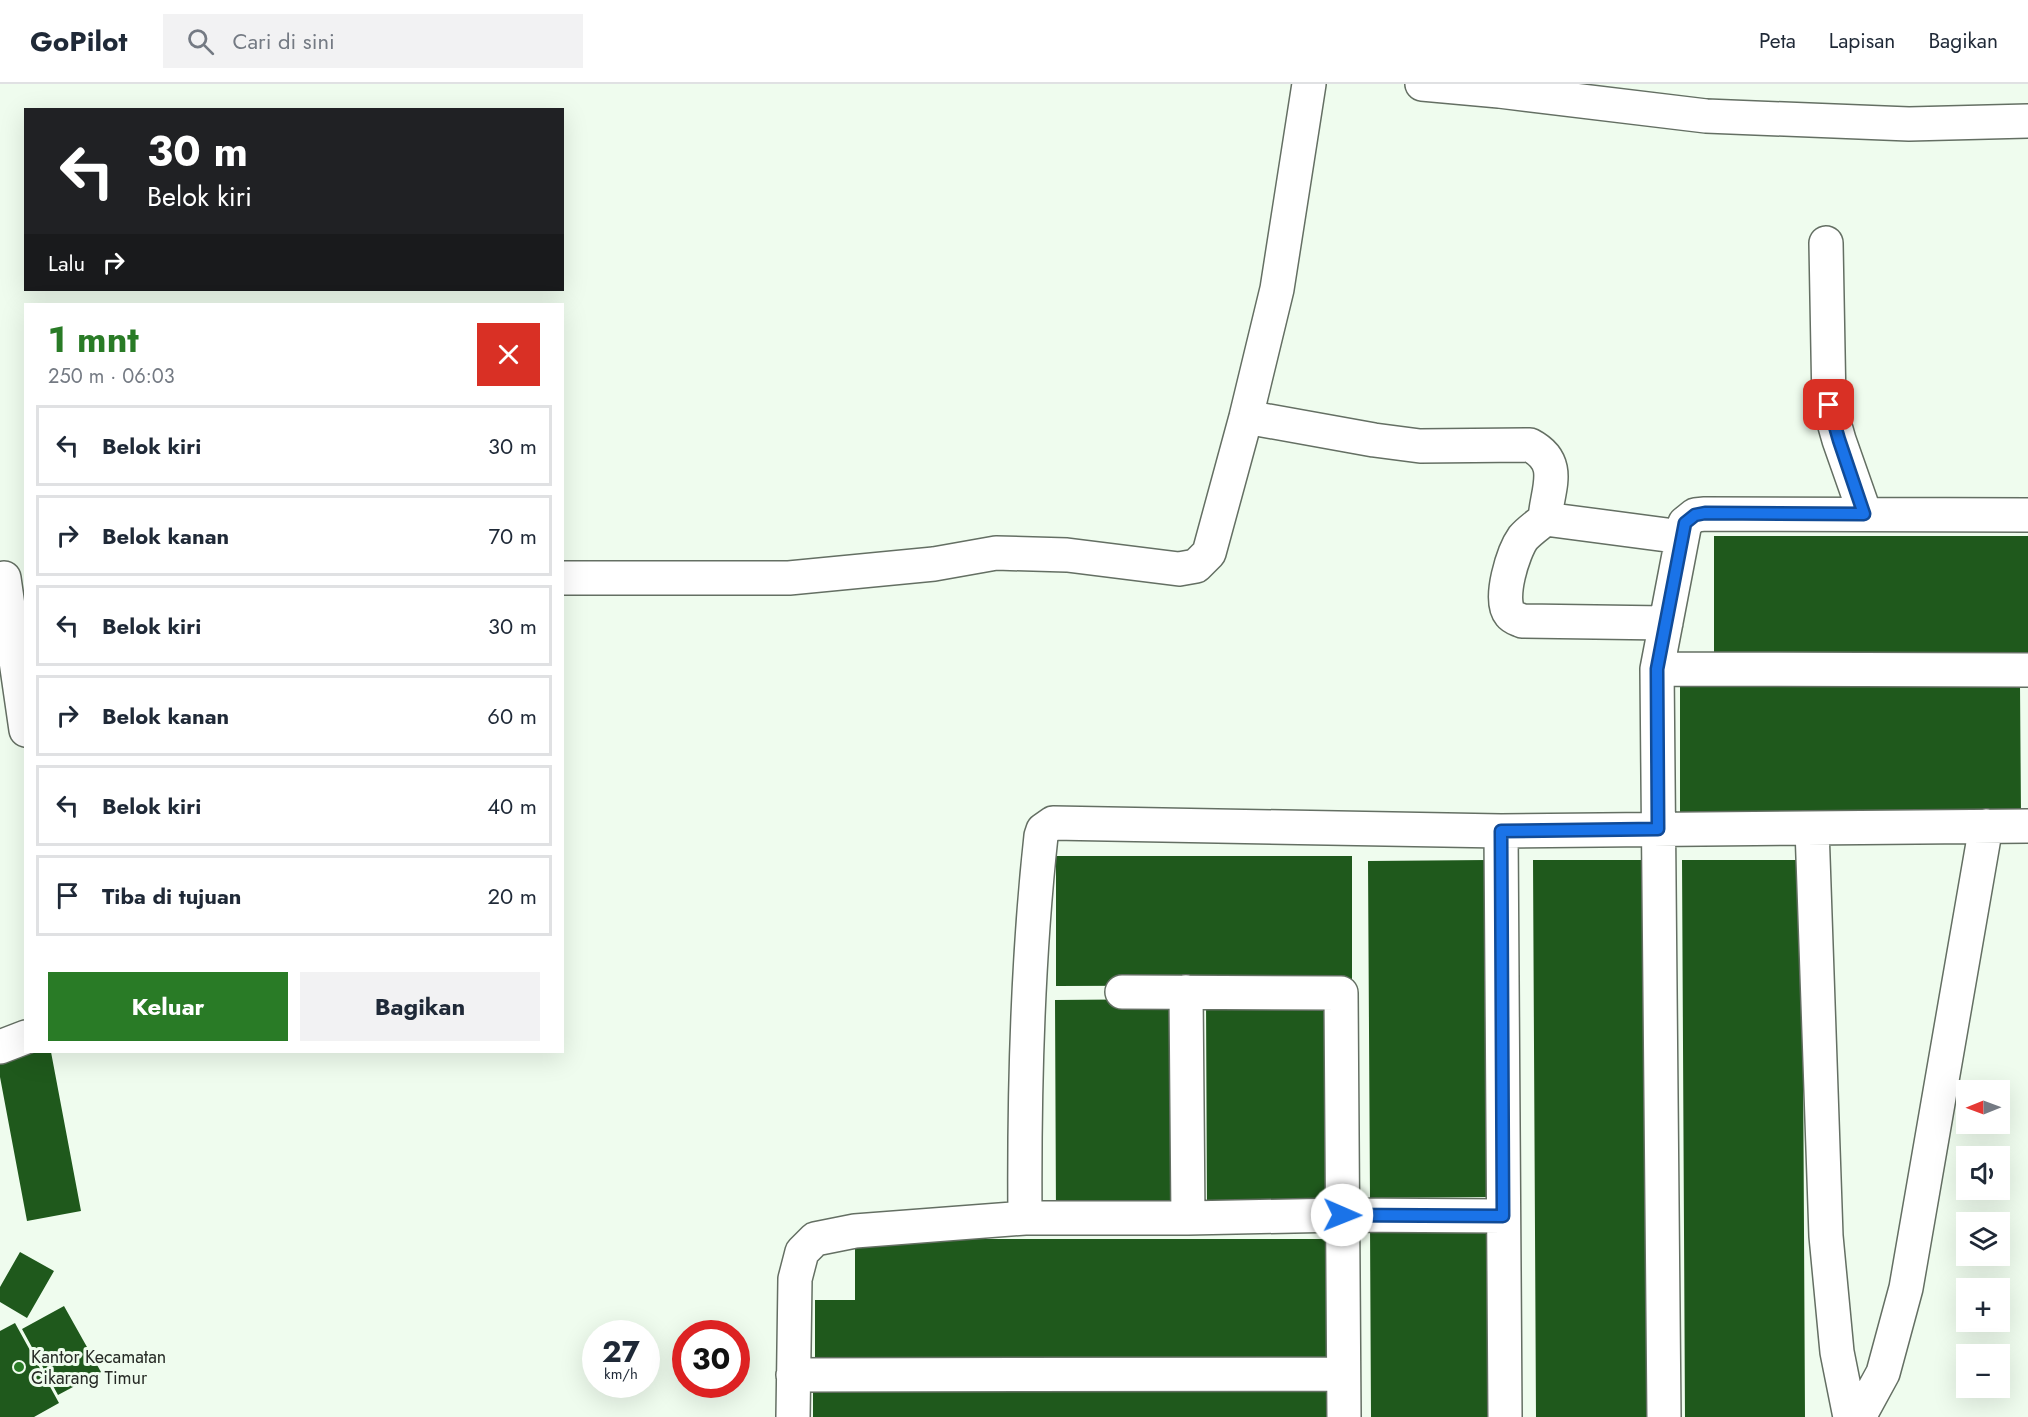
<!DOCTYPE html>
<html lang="id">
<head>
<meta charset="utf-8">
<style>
  body { margin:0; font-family:Jost,sans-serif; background:#f2f2f3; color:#1f2937; height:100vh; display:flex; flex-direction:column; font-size:22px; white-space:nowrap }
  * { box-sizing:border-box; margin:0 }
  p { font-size:20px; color:#747a83 }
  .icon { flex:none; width:33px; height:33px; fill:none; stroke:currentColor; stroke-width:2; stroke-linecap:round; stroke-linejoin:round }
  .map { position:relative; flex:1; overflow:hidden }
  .drawer { position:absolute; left:24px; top:219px; width:540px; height:750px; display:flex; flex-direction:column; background:#fff; border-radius:0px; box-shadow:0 6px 24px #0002 }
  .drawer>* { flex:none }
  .hud { position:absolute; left:24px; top:24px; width:540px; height:183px; border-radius:0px; box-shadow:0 6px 24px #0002; background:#202124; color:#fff; overflow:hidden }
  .needle { width:39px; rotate:269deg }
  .tools { position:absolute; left:1956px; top:996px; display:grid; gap:12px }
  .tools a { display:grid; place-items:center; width:54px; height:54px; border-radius:0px; background:#fff; box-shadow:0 6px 24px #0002; font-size:30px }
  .speed { position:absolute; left:582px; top:1236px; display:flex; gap:12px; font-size:30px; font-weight:700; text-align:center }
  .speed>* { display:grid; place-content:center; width:78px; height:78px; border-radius:50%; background:#fff; box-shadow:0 6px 24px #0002; line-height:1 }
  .speed small { font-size:15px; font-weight:400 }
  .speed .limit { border:9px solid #d22; background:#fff; color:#111 }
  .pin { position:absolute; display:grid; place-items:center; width:51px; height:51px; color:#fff; margin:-26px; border-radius:12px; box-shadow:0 3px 9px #0006 }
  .me { position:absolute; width:66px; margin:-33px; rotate:91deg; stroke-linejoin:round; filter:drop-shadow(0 0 4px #0008) }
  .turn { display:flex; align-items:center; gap:21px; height:126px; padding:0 24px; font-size:27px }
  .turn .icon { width:78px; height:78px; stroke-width:2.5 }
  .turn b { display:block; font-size:42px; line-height:51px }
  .then { display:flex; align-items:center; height:57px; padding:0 24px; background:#0003; gap:12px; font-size:22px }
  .round { display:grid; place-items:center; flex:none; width:63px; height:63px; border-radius:0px; background:#f2f2f3 }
  .headline { display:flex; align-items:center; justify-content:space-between; height:102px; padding:0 24px }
  h1 { font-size:36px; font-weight:700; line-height:45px; color:#297b26 }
  .primary-button { display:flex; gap:12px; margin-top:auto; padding:12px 24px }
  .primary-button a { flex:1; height:69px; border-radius:0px; background:#297b26; color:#fff; font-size:24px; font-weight:700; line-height:69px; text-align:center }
  .primary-button a+a { background:#f2f2f3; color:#1f2937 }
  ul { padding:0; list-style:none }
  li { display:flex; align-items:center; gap:18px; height:81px; margin:0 12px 9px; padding:0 12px; border:3px solid #e0e1e3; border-radius:0px }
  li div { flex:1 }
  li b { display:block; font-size:22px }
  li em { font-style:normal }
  header { display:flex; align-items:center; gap:36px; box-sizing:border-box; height:84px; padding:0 30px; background:#fff; border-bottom:2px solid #e0e1e3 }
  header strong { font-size:28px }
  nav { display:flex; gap:33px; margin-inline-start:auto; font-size:21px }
  .search { width:420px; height:54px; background:#f2f2f3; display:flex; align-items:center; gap:15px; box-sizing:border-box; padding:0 21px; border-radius:0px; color:#747a83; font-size:22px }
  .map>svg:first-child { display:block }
</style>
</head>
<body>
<header>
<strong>GoPilot</strong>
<div class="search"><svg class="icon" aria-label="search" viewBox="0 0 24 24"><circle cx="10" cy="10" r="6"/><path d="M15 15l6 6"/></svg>Cari di sini</div>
<nav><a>Peta</a><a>Lapisan</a><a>Bagikan</a></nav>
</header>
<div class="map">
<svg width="2028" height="1333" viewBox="0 0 2028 1333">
  <rect width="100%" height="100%" fill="#effcee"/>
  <path fill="#1f591c" d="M1714,452H2028V582H1714Z
    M2020,601L2021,731L1680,732V602Z
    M1056,772H1352V901L1056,902Z
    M1488,776L1490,1113L1370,1114L1368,777Z
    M1533,776H1654L1656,1333H1536Z
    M1682,776H1802L1805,1333H1685Z
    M1206,912H1326L1327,1126L1207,1127Z
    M1176,915L1177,1130L1056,1131L1055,916Z
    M26,968H51L81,1127L27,1137L0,993V972Z
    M1370,1141H1490L1491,1333H1371Z
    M855,1155H1332V1285H815V1216H855Z
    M20,1168L54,1187L27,1234L0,1218V1203Z
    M64,1222L101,1288L58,1311L22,1245Z
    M15,1239L59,1319L34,1333H0V1247Z
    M1330,1306V1333H813V1307Z"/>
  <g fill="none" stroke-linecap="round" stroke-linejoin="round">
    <g stroke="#646f63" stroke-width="36">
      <path id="street" d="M1422,0L1499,7L1706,32L1909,40L2028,37
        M1826,159L1829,321L1839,356L1865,430
        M1246,333L1374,356L1420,362L1530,361C1564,379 1547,405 1545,435L1682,453
        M1545,435C1538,441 1529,447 1523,454C1513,468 1498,516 1510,530C1513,534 1518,535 1522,537L1666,539
        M4,494L26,646
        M562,494H789L934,480L996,469L1067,471L1179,485L1196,482L1209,469L1246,333L1277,205L1309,0
        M1657,585L2028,586
        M1812,744L1826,1152L1837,1268L1850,1333
        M1501,747L1505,1333
        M1122,908L1341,909L1344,1333
        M1186,908L1188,1134
        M0,963L26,953
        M1025,1134C1024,1006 1027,880 1041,752L1043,746L1053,739L1501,747L2028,742
        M793,1291L1343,1290
        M793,1333L795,1195L802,1168L815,1155L855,1147L1025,1134H1188L1342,1131L1503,1132
        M1664,1333L1657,585L1685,439L1695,431L1705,430L2028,431
        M1859,1333L1883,1289L1906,1204L1986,742"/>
    </g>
    <use href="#street" stroke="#fff" stroke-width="33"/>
  </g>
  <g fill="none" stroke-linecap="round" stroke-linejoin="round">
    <g stroke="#114b97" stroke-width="15">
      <path id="route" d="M1342,1131L1503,1132L1501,747L1658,745L1657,585L1685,439L1695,431L1705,429L1864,430L1839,356L1829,321"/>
    </g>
    <use href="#route" stroke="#1a73e8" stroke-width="10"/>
  </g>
  <circle fill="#297b26" stroke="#effcee" stroke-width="2" cx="19" cy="1283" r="6"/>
  <g text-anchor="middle" stroke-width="6" stroke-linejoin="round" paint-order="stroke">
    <g font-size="18" fill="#262a25" stroke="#effcee" text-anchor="start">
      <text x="31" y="1279">Kantor Kecamatan<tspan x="31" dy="21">Cikarang Timur</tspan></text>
    </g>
  </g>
</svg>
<div class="tools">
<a><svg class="needle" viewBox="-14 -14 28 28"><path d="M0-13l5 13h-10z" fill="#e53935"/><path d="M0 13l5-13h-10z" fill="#747a83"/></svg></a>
<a><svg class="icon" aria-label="sound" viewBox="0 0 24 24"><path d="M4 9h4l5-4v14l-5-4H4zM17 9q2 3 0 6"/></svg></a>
<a><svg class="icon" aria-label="layers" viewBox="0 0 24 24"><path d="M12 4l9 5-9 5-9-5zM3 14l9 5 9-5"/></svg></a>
<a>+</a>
<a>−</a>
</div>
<div class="speed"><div>27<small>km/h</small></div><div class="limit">30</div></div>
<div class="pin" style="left:1829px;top:321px;background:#d93025"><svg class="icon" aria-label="arrive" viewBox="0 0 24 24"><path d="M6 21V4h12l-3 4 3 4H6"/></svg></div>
<svg class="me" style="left:1342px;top:1131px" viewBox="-20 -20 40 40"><circle r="19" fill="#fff"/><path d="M0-13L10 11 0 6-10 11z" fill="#1a73e8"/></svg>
<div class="hud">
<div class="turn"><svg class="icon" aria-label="left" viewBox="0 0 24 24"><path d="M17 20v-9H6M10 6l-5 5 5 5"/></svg><div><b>30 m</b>Belok kiri</div></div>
<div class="then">Lalu<svg class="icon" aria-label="right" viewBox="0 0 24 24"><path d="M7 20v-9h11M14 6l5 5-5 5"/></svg></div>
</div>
<section class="drawer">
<div class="headline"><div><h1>1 mnt</h1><p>250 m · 06:03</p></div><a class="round" style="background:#d93025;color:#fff"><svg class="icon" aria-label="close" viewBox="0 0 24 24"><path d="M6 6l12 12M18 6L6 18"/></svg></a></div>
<ul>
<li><svg class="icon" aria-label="left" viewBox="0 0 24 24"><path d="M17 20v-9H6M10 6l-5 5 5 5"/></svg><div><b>Belok kiri</b></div><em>30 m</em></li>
<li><svg class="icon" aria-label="right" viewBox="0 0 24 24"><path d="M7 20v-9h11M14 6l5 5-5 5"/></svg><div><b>Belok kanan</b></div><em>70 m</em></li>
<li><svg class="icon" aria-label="left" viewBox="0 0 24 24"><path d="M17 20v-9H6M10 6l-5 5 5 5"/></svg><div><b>Belok kiri</b></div><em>30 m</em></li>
<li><svg class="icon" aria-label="right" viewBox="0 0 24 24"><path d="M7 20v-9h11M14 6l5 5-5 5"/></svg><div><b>Belok kanan</b></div><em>60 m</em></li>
<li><svg class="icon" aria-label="left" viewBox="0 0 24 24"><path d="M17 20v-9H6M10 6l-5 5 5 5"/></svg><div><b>Belok kiri</b></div><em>40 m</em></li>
<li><svg class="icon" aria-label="arrive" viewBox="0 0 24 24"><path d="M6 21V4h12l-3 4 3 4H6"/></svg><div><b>Tiba di tujuan</b></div><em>20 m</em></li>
</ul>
<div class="primary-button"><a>Keluar</a><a>Bagikan</a></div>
</section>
</div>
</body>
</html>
